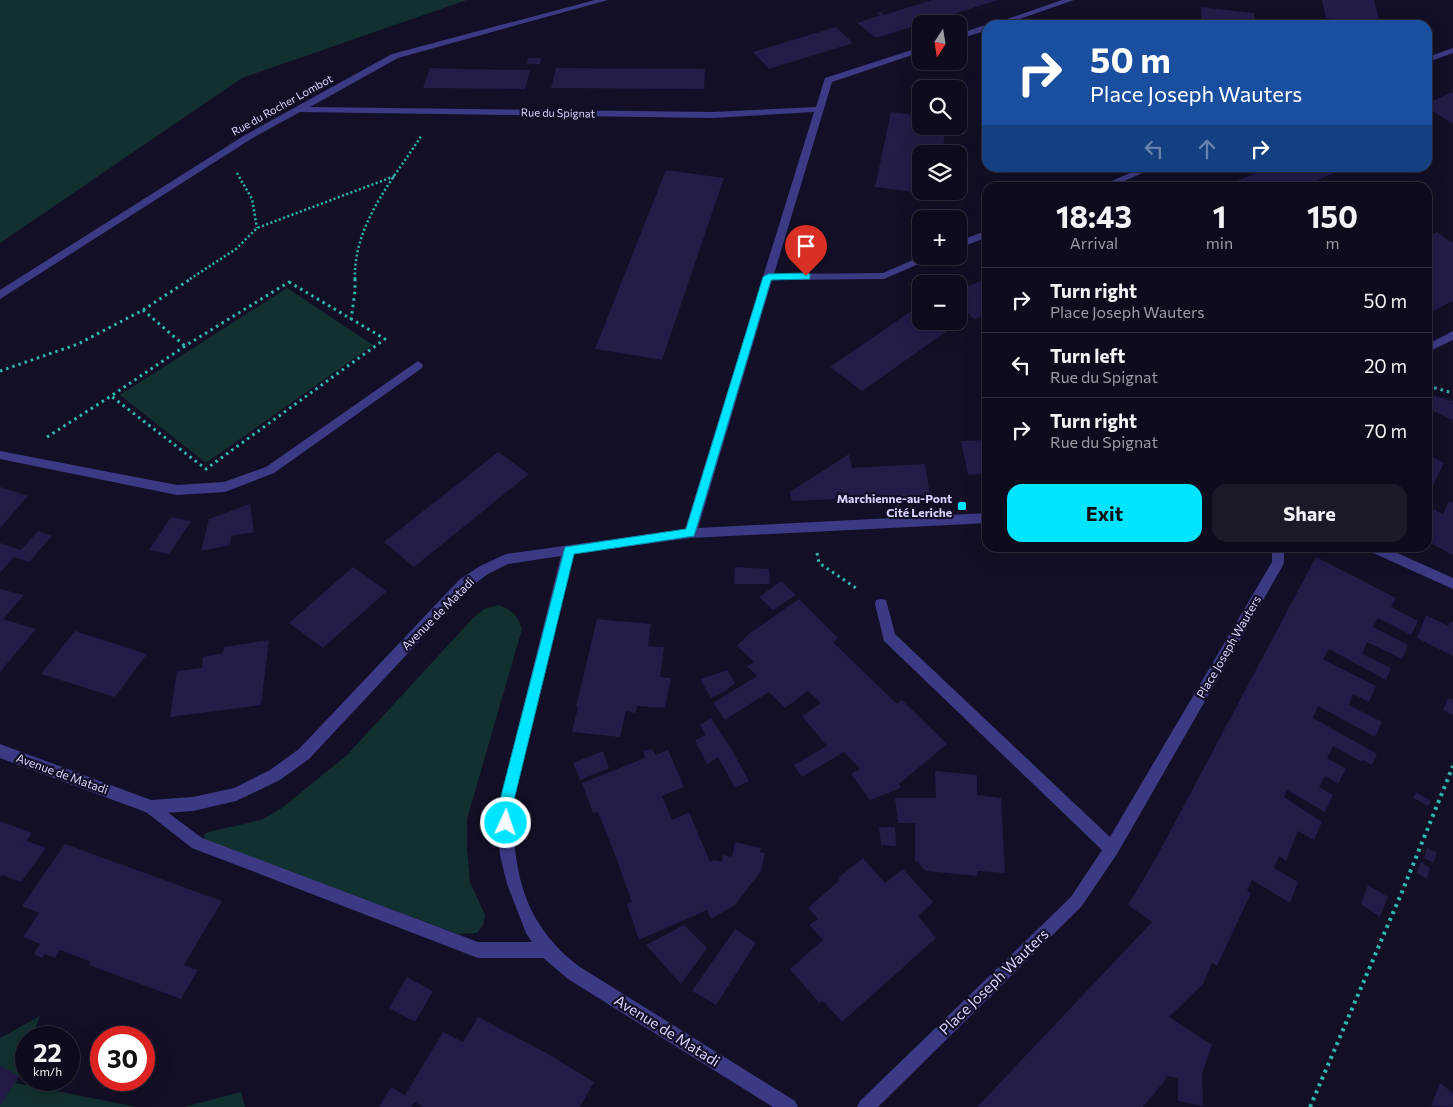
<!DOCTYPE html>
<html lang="en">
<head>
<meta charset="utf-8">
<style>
  body { margin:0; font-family:Commissioner,sans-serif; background:#1c1929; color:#f1f3f6; height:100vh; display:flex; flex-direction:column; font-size:19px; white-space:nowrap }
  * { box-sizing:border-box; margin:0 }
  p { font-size:16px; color:#9b9ba3 }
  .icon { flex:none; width:28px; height:28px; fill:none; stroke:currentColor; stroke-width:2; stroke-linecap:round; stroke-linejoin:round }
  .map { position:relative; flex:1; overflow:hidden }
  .side { position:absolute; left:982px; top:182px; width:450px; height:370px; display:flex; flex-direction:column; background:#0e0b1c; border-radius:15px; box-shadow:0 5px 20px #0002,0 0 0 1px #2e2b3b }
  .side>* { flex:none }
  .hud { position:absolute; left:982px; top:20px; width:450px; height:152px; border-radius:15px; box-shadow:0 5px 20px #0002,0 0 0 1px #2e2b3b; background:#1a4fa0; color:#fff; overflow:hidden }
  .needle { width:32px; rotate:192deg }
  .buttons { position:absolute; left:912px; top:15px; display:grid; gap:10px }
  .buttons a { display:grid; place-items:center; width:55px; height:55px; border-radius:10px; background:#0e0b1c; box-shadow:0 5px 20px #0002,0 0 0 1px #2e2b3b; font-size:25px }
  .speed { position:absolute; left:15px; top:1026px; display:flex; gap:10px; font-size:25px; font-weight:700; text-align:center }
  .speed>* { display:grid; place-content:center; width:65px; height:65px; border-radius:50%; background:#0e0b1c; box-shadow:0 5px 20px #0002,0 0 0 1px #2e2b3b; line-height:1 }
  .speed small { font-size:12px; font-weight:400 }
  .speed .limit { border:8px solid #d22; background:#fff; color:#111 }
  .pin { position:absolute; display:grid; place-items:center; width:42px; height:42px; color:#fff; margin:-51px -21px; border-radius:50% 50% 50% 0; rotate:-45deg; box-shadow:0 0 5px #0007 }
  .pin .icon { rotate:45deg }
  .me { position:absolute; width:55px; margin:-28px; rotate:3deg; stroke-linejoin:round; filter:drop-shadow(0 0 4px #0008) }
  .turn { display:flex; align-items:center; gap:18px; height:105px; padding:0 25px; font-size:22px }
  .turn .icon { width:65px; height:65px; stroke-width:2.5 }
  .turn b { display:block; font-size:35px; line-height:42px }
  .lanes { display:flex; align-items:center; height:48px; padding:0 25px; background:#0003; justify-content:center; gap:25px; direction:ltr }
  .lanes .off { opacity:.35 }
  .eta { display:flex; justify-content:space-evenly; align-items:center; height:85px; text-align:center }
  .eta b { font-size:30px; font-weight:700; line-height:35px }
  .cta { display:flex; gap:10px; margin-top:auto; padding:10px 25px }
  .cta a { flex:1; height:58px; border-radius:15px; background:#00e5ff; color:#111; font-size:20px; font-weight:700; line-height:58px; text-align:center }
  .cta a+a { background:#1c1929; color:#f1f3f6 }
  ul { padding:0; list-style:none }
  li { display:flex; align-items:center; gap:15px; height:65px; padding:0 25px; border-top:1px solid #2e2b3b }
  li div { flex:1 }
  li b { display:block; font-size:19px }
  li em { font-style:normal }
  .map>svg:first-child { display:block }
</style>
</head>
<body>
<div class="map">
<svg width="1453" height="1107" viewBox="0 0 1453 1107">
  <rect width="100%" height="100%" fill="#130f26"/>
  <path fill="#12302f" d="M0,0H467L242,78L0,243Z
    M287,288L373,345L206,463L120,395Z
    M499,605C512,610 518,616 522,629L467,819V847L470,882L485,915L483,925L477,933L458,934L204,840V834L208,832L261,820L282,808L347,755L473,618L484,609Z
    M40,1016L32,1037L26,1038V1055L16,1083L137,1107H0V1038Z
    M241,1092L245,1107H184Z"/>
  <path fill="#241b47" d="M932,0H998L876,38L857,23L881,15L877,13L880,12L884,15Z
    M1322,0H1374L1380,24L1326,18Z
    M1201,7L1254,13L1255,25H1202Z
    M836,27L853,43L769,69L753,52Z
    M528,58H541L540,64H527Z
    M430,68L454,69L530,70L525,89L423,88Z
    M556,68L705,69L704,89L551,88Z
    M1453,92V124L1428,108V103Z
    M891,112L921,116V126H946L942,154H921V191H936L935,195L875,187Z
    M1268,168H1337L1341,170L1300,188H1219Z
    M666,170L724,178L662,360L595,349Z
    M1428,232L1431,235L1437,232L1451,242H1453V301L1428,314V240H1429Z
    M988,278V314L974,319L959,304V290Z
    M917,307L921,310V321H938L950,329L862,391L830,367Z
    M1428,394L1453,401V420L1433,411L1428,422Z
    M988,440V479H982L981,474L968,475L961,441Z
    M498,452L529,474L414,567L384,542Z
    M849,454L852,468L925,464L930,495L792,501L790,492Z
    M1428,455L1444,463L1428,495Z
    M0,487L28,496L0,528Z
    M1449,501L1453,503V555L1428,542V507L1443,514Z
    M250,504L254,532L231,536L230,545L201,551L209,519Z
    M171,517L191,521L169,554L149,550Z
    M38,531L52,536L29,562L14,557L0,573V543L21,550Z
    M1316,557L1396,598L1391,607L1418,621L1411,635L1378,618L1373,627L1408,645L1402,659L1367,642L1362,654L1391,668L1386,680L1329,649L1323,659L1376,686L1369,702L1353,694L1349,705L1382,722L1375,737L1318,706L1313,718L1377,754L1372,765L1363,760L1362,762L1333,746L1327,758L1346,769L1338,784L1325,776L1319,787L1333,795L1325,812L1287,790L1284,797L1322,822L1314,840L1298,831L1286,861L1279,856L1274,868L1298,882L1290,903L1252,880L1247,891L1251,893L1217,966L1212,963L1203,984L1169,1017L1212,1045L1202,1074L1203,1106L1178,1101V1078L1165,1076L1167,1078L1143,1107H977L1152,922L1128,905L1156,858Z
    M353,567L387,591L323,648L289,623Z
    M735,567L769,569L770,584H734Z
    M781,581L796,595L773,610L759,597Z
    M0,589L24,595L3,619L36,629L0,672Z
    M799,599L838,638L833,642L864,672L897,704L902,700L947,744L899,784L901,788L870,800L851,774L860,769L844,752L802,777L794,765L827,746L802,716L821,703L808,691L785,708L769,692L725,720L713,703L757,676L747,666L754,662L737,646L750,633Z
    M1426,615L1448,626L1451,621L1453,622V656L1417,638Z
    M597,619L651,624L648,646L664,647L660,677L671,678L665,708L637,706L636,713L626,711L620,737L572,732L578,707H576Z
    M75,631L147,654L115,697L41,674Z
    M269,640L261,705L170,717L177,671L202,668L203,657L223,653L224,647Z
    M728,670L735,684L727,689L728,690L711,698L700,679Z
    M1448,698L1453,700V715L1443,710Z
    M711,718L732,750L749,781L735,788L718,757L707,764L695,740L706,735L700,725Z
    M652,749L656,755L668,750L684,787L662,796L672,820L689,812L710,862L714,860L722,862L723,855L732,857L735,842L761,848L760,852L765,853L761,871L735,905L711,919L707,910L639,940L627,904L632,902L615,855L598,812L593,813L582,783L645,758L643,751Z
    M603,751L609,768L580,780L573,763Z
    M935,771L977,775V795L1001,798L1005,873L978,871L977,876L926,871L915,860V823H898L895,798H936Z
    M1416,792L1431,801L1428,806L1413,798Z
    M0,821L32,833L21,850L27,841L46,848L21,882L2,875L0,878Z
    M879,827H895L896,846L881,845Z
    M65,844L222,901L184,965L198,970L181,999L89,965L91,962L60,950L55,958L45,954L42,958L34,954L40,944L23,937L39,913L22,906Z
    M1427,848L1437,853L1433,863L1424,858Z
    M863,858L885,883L903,869L933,902L918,916L936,938L842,1022L823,1001L819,1003L790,969L823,940L809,925L818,919L808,908L840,880L838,878Z
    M1421,862L1430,868L1427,879L1417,873Z
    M1368,885L1388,897L1380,917L1361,904Z
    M684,925L707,948L681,984L646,945Z
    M735,929L756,943L716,1005L692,991Z
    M407,977L433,991L415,1022L389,1008Z
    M478,1017L548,1054L594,1082L580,1107H423L415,1102L411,1107H379L391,1087L405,1095L443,1032L463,1042Z
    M0,1066L19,1076L0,1106Z
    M1440,1083L1453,1093V1107L1431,1106Z"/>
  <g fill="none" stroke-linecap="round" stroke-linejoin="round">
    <path stroke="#2fb8b0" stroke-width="2.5" stroke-dasharray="2 2.5" stroke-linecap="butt" d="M237,173L252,199L257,228
      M190,279L236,249L257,228L395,176
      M355,279C353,225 394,178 422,135"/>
    <path stroke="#2fb8b0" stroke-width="3" stroke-dasharray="2.5 4" stroke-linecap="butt" d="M289,282L385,339L206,469L111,396L185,346Z
      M143,310L185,346
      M351,320L355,291V278
      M0,371L78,344L143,310L192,278
      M1428,386L1453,393
      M47,437L111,396
      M817,553L819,563L859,590"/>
    <path stroke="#2fb8b0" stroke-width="4" stroke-dasharray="3 4.5" stroke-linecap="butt" d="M1310,1107L1402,892L1453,766"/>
    <path fill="#3d3a85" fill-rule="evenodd" d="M418,361L423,365L422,368L274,473L225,492L177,495L0,459V451L177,485L224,482L266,467Z
      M151,800L202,838L478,942H547L553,944L555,950L553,956L547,958H478L192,848L146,812L144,807L146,802Z"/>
    <path fill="#3d3a85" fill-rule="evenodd" d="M595,0H608L398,58L310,107L712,112L816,107L825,78L921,47V52L832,82L774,274L883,273L922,256H937L884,279L772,280L698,528L988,513V523L690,538L574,554L513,804C513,872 523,924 580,967L795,1101L798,1107H773L568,979L541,956L526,933L507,884L500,855L498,833L499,804L561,556L508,564L488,574L469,588L309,759L280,780L236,801L193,811L151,814L0,758V744L151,800L193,797L234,788L270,770L299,749L459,580L480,566L506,554L685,529L814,112L712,118L300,112L251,139L0,299V290L245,135L392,54Z
      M1062,0H1074L1002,25H990Z
      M985,25H990H988V30L959,39V34Z
      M1453,48V53L1428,62V57Z
      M1141,168H1153L1109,188H1096Z
      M988,230V237L959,248V241Z
      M1453,331V340L1428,352V344Z
      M1272,548H1284V563L1282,567L1117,854L1081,907L878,1107H857L860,1101L1071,897L1102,850L884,641L875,604L876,600L881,599L886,600L895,634L1110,837L1272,562Z
      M1369,548H1386L1453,578V589L1371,552Z"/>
  </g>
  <path fill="#00e5ff" stroke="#0095a6" d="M806,273L810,274V279L771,280L694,536L574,554L513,804V823L511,827L506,829L501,827L499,823V804L565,547L686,529L763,277L768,274Z"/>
  <rect fill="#00e5ff" stroke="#130f26" stroke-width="2" x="957" y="501" width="10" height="10" rx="2.5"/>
  <g text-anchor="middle" stroke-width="4.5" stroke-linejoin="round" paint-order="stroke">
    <g font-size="11" fill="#d9d4ff" stroke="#130f26">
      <text transform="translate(282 105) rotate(-29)" y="4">Rue du Rocher Lombot</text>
      <text transform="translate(558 113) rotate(1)" y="4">Rue du Spignat</text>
    </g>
    <g font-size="12" font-weight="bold" fill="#d9d4ff" stroke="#130f26" text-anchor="end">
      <text x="952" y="503">Marchienne-au-Pont<tspan x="952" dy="14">Cité Leriche</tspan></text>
    </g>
    <g font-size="12" fill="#d9d4ff" stroke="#130f26">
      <text transform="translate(438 614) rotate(-45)" y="4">Avenue de Matadi</text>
      <text transform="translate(1229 647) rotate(-60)" y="4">Place Joseph Wauters</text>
      <text transform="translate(62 774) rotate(20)" y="4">Avenue de Matadi</text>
    </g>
    <g font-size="15" fill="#d9d4ff" stroke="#130f26">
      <text transform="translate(994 982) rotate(-44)" y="5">Place Joseph Wauters</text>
      <text transform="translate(667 1031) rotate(32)" y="5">Avenue de Matadi</text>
    </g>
  </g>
</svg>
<div class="buttons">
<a><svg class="needle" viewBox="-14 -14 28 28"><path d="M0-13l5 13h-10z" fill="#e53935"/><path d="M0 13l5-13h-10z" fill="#9b9ba3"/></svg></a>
<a><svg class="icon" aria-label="search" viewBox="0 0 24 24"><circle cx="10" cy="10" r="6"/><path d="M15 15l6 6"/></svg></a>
<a><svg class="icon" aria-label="layers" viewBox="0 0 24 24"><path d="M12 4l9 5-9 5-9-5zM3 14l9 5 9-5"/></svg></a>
<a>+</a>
<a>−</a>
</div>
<div class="speed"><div>22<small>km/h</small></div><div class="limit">30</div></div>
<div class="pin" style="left:806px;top:276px;background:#d93025"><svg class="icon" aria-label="arrive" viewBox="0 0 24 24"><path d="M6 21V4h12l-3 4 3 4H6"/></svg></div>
<svg class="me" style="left:506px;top:823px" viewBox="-20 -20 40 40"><circle r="17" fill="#00e5ff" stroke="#fff" stroke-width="3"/><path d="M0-11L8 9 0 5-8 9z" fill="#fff"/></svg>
<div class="hud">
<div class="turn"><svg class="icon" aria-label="right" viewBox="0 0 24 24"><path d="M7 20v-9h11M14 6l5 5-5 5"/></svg><div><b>50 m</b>Place Joseph Wauters</div></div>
<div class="lanes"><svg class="icon off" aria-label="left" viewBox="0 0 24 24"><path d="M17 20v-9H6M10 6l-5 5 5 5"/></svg><svg class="icon off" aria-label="ahead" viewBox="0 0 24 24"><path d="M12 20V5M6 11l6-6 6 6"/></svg><svg class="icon" aria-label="right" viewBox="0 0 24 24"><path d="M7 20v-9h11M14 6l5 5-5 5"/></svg></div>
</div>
<section class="side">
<div class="eta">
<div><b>18:43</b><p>Arrival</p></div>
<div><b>1</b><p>min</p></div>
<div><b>150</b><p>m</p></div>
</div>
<ul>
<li><svg class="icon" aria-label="right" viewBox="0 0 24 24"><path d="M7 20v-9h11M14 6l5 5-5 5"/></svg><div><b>Turn right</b><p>Place Joseph Wauters</p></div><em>50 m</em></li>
<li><svg class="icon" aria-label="left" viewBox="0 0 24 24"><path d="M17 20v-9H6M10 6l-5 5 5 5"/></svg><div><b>Turn left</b><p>Rue du Spignat</p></div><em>20 m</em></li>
<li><svg class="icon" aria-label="right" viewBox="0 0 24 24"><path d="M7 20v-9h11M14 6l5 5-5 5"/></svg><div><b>Turn right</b><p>Rue du Spignat</p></div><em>70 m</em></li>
</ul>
<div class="cta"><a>Exit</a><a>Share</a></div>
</section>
</div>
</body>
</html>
